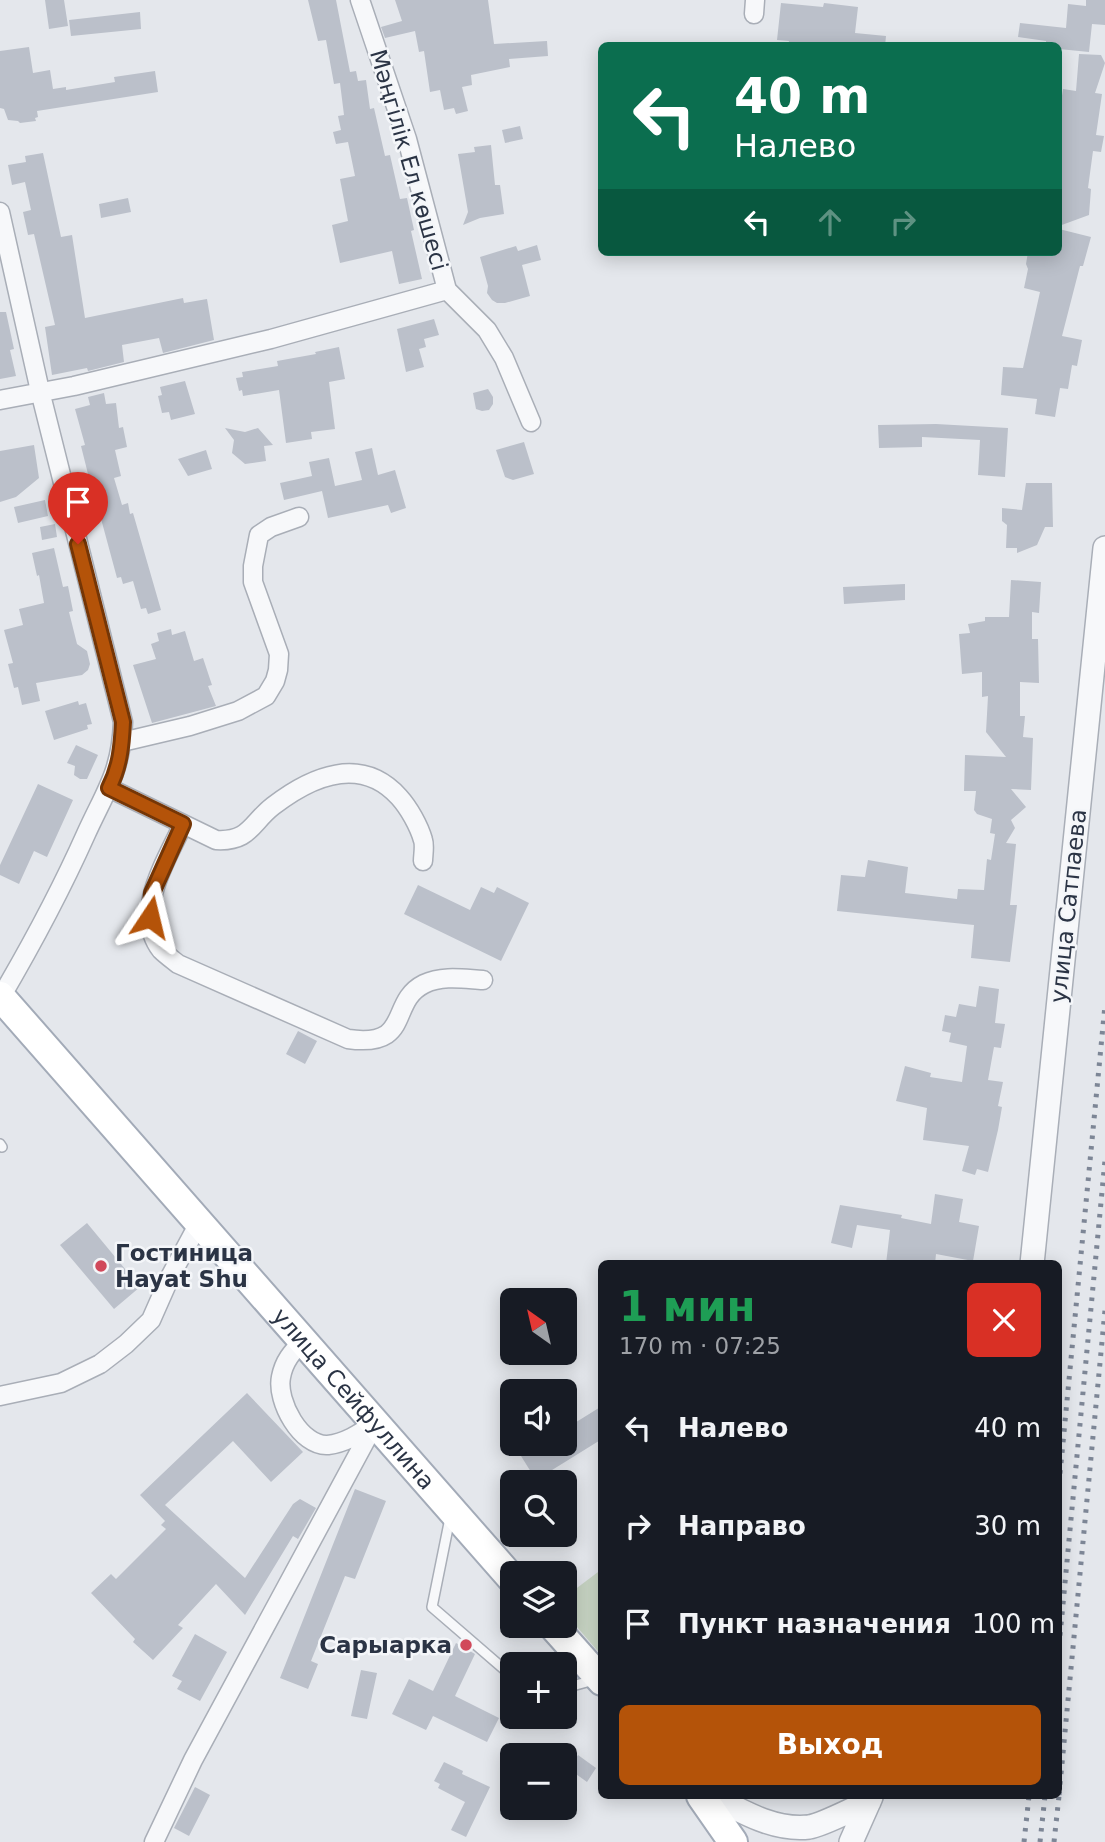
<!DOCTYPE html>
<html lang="ru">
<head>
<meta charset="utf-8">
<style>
  body { margin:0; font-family:"DejaVu Sans",sans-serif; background:#242831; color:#f1f3f6; height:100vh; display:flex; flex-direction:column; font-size:26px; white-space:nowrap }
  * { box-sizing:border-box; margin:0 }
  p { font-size:23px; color:#9ea1a6 }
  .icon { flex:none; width:38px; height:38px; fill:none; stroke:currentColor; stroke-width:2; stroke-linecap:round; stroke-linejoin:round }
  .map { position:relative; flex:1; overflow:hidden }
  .drawer { position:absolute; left:598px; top:1260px; width:464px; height:539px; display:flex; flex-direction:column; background:#171b24; border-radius:10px; box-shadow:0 4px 18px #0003 }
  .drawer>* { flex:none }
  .banner { position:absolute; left:598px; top:42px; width:464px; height:214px; border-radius:10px; box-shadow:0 4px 18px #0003; background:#0b6e4f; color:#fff; overflow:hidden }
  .needle { width:46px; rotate:326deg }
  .buttons { position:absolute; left:500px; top:1288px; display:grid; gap:14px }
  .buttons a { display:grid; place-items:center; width:77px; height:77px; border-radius:10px; background:#171b24; box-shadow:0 4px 18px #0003; font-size:35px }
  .pin { position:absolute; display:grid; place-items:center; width:60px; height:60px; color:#fff; margin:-72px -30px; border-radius:50% 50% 50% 0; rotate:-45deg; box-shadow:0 0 7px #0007 }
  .pin .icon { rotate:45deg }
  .me { position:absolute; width:77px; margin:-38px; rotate:10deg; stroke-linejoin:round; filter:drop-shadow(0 0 5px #0008) }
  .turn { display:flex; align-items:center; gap:24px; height:147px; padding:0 21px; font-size:32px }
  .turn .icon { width:91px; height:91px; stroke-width:2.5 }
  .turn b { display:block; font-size:49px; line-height:60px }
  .lanes { display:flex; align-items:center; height:66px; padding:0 21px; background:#0003; justify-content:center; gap:35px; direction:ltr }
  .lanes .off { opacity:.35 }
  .round { display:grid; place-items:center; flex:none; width:74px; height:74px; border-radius:10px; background:#242831 }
  .overview { display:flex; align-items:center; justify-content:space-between; height:119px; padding:0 21px }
  h1 { font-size:42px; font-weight:800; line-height:52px; color:#1e9e55 }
  .cta { display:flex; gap:14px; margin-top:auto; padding:14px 21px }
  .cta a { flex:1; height:80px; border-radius:10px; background:#b45309; color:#fff; font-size:28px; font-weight:800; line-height:80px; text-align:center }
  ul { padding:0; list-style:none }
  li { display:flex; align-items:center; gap:21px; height:98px; padding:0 21px }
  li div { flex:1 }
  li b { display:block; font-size:26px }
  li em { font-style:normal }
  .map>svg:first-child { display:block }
</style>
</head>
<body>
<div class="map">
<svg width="1105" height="1842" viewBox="0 0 1105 1842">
  <rect width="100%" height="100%" fill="#e4e7ec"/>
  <path fill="#c9d6c5" d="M602,1569V1656L565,1613V1597Z"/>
  <path fill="#bbc0ca" d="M45,0H64L68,26L49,29Z
    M308,0H336L350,72L356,71L358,81L366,80L370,109L374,108L385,156L390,155L400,199L407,198L414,230L411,231L422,279L399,284L392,251L340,263L332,225L348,221L340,179L355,176L348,142L336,144L333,132L341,130L338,116L344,115L340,83L334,84L326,40L318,41Z
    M395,0H488L494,44L547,41L548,56L509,59L510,67L471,75L472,85L462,87L468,111L456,114L454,108L444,110L440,90L430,92L424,51L419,52L415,31L385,38L381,27L402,21Z
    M1086,0H1105V25L1092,24L1089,52L1059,49V46H1046V41L1018,37L1020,23L1066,28L1068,4L1086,6Z
    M781,3L823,7L824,3L858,7L855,33L886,36L885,46H788L789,41L777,40Z
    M140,12L141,29L71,36L69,20Z
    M29,47L33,73L50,70L53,89L66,87V90L115,82L114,77L155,71L158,92L37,111L38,117L35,118L36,121L20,123L18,121L8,120L4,109L0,108V51Z
    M1079,54L1101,55L1105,63L1095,93L1102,94L1096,135L1104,136L1101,152L1093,151L1088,188L1091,189L1089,215L1059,226V116L1063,89L1076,91Z
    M520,126L523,139L505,143L502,130Z
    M491,145L495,185H500L504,214L480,218L463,225L468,212L458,154L475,152L474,147Z
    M43,153L61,237L72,235L85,318L183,298L184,303L207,299L214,340L163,353L159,338L122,345L124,362L88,371L87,368L52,375L45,327L55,325L34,234L28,235L23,212L31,210L25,182L12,185L8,165L26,162L25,156Z
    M128,198L131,212L101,218L99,204Z
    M1059,229L1091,237L1083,266H1080L1062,336L1082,340L1077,366L1072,365L1068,389L1060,388L1055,417L1035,414L1037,399L1001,395L1003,367L1023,368L1040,292L1024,288L1028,269L1026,264L1028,252H1059Z
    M537,245L541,260L522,265L530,296L505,303H497L492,300L487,293L488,286L480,257L516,246L518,251Z
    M0,312H6L14,349L10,350L16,376L0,379Z
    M434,319L439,335L424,339L426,347L419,349L424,367L406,372L397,329Z
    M339,347L345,379L329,382L335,429L311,432L312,439L286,443L279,390L243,396L242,390L239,391L236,378L243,377L242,372L278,366L277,361L316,354L315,352Z
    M185,381L195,414L171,420L169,412L162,413L158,396L162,395L160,387Z
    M488,389L493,397V404L489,410L482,411L476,409L473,393Z
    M104,393L106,404L116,403L119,428L123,427L127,447L115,450L121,476L114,478L122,505L128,503L130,514L133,513L161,610L148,614L146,608L141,609L133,581L123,584L121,577L117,578L100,515L91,518L83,489L81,476L88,474L81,446L85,445L75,409L90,405L88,397Z
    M936,424L1008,428L1005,477L978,475L980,440L922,437V447L879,448L878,425Z
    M225,428L245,432L258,428L273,445L264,446L266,461L245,464L232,453L234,440Z
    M524,442L534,474L513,480L505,477L496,450Z
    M34,445L39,478L16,497L0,502V451Z
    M372,448L378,475L395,470L406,508L391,513L388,505L328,518L322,491L284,500L280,483L312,476L309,462L329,458L335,486L362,480L355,452Z
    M206,450L212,469L188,476L178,459Z
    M1026,483H1052L1053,527H1045L1037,545L1017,553V548H1006L1007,525L1002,521V508L1022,510Z
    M45,500L48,516L18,523L14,507Z
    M55,524L57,537L42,540L40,527Z
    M54,548L63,587L68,586L73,611L69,612L77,644L87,651L90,664L88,670L82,675L36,683L40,701L22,705L18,687L14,688L8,664L13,663L4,630L23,625L19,609L44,603L39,575L37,576L32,553Z
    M1011,580L1041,582L1039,613L1032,612V639H1038L1039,683L1020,682V716H1025L1023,737L1033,738L1031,790L1011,789L1026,807L1011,820L1015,828L1006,843L1016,844L1010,905H1017L1010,962L971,958L974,925L837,911L841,875L865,877L868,860L908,867L905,893L957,899L958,889L984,890L987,859L991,860L995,834L990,833L992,819L977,814L974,810L976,791H964L965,755L1006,757L986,732L988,696L982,697V672L962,674L959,634L970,633L968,624L985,621V617H1009Z
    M905,584V600L844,604L843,587Z
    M171,629L172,635L185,631L194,661L203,658L212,685L208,686L216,706L152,723L133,665L156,659L151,644L159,641L157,633Z
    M78,701L79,705L86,703L92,724L87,725L88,729L54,740L45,711Z
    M76,745L98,755L87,779H80L74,775L75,766L67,763Z
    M38,784L73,800L47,857L34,851L19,884L0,875V865Z
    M418,885L470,910L481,887L494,893L497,887L529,903L501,961L404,914Z
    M979,986L999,989L995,1023L1005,1024L1001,1048L994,1047L988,1080L1003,1082L998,1106L1002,1107L998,1130L988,1172L977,1169L975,1175L962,1171L969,1146L923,1140L927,1108L896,1101L905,1066L931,1073L930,1077L962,1082L967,1046L949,1042L951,1033L942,1031L945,1015L956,1017L959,1004L976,1007Z
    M298,1031L317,1041L305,1064L286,1054Z
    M935,1194L963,1199L959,1222L979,1226L973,1261L936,1254L935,1264H886L890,1230L857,1225L852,1248L831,1243L840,1205L902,1215L901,1218L931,1224Z
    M87,1223L140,1287L114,1309L60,1245Z
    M247,1393L303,1452L271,1482L233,1441L165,1505L245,1578L293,1504L300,1499L316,1508L298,1539L293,1536L245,1615L216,1584L178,1625L183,1628L153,1660L133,1642L135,1639L91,1593L111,1574L116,1579L166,1529L161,1525L165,1521L140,1495Z
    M602,1406V1439L536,1480L516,1448L523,1444H565V1429Z
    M355,1489L386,1501L355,1579L345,1576L311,1661L318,1664L308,1689L280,1678Z
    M195,1634L227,1652L200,1701L177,1689L182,1681L172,1676Z
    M456,1643L475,1654L455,1696L499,1718L487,1742L433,1716L426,1730L392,1714L409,1679L433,1691Z
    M361,1670L377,1673L367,1719L351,1716Z
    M578,1755L596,1768L587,1782L569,1769Z
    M444,1762L463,1771L462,1774L490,1787L466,1837L451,1830L465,1802L438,1788L440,1784L434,1781Z
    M195,1787L210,1795L189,1836L174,1828Z"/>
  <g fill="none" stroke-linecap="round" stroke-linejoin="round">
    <g stroke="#a9aeb7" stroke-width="12">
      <path id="service" d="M0,1144L2,1147
        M450,1518L432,1607L513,1677
        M565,1688L594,1680"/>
    </g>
    <g stroke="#a9aeb7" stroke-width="21">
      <path id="minor" d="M360,0L407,139L447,290L487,330L504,358L531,422
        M754,14L755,0
        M0,212L40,391L123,722C121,772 106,790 86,834C61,890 32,944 1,997
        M0,400L74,386L271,339L447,290
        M122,742L190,726L238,711L266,696L275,681L278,670L279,654L253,582V566L259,535L271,527L299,517
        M109,788L216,840C250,842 251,823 273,806C312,776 361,755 399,797C409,808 419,826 423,840C425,846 423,855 423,861
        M183,824C167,860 132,912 161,950C166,955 173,960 178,964L348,1039C413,1048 388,1002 424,984C443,975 464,979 483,980
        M303,1341C292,1352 284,1361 281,1377C276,1401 301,1447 328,1445C345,1443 359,1434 372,1425
        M0,1396L61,1383L100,1364L126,1344L151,1320L170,1277L199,1223
        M154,1842L193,1760L375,1423"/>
    </g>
    <g stroke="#a9aeb7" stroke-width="26">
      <path id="tertiary" d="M1032,1264L1105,548
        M712,1796C741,1811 774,1831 809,1827C823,1825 854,1808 869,1802
        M851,1842L871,1797"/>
    </g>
    <g stroke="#a3abb8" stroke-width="32">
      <g id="primary">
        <path id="s1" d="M0,996L513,1580"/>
        <path d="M553,1626L602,1681"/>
        <path d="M701,1796L733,1842"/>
      </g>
    </g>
    <use href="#service" stroke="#f7f8fa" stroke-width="9"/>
    <use href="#minor" stroke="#f7f8fa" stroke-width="18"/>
    <use href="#tertiary" stroke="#f7f8fa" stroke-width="23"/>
    <use href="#primary" stroke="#fff" stroke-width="28"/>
    <path stroke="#7d8696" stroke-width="5" stroke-dasharray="3.5 7" stroke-linecap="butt" d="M1059,1484L1105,1005
      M1059,1646L1105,1160
      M1059,1795L1105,1310
      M1024,1842L1029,1796
      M1040,1842L1045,1796
      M1054,1842L1059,1796"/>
  </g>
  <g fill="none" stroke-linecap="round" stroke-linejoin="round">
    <g stroke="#753606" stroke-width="18">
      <path id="route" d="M78,544L123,722C122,745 120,767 109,788L183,824L152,893L150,917"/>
    </g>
    <use href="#route" stroke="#b45309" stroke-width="12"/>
  </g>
  <g fill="#d1495b" stroke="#f4f6f9" stroke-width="2.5">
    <circle cx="101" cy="1266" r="7"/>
    <circle cx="466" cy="1645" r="7"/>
  </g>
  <g text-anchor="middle" stroke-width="5" stroke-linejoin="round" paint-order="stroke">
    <g font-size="23" fill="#2b3445" stroke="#f4f6f9">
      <text transform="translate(409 160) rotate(74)" y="8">Мәңгілік Ел көшесі</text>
      <text transform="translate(1068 906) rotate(-84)" y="8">улица Сатпаева</text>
      <text dy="8" stroke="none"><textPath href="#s1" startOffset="536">улица Сейфуллина</textPath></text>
    </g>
    <g font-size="23" font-weight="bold" fill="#2b3445" stroke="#f4f6f9" text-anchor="start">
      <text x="115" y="1261">Гостиница<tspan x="115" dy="26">Hayat Shu</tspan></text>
      <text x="452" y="1653" text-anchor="end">Сарыарка</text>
    </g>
  </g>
</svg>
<div class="buttons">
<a><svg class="needle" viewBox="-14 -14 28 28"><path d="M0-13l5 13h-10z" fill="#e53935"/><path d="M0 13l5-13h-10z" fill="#9ea1a6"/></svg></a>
<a><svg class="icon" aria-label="sound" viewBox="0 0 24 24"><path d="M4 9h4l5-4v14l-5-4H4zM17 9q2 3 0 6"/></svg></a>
<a><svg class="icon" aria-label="search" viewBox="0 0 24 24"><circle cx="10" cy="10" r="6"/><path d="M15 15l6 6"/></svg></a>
<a><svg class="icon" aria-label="layers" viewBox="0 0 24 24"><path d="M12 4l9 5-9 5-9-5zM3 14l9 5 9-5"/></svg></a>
<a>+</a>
<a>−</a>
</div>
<div class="pin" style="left:78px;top:544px;background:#d93025"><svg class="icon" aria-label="arrive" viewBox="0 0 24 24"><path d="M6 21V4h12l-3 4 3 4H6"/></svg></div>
<svg class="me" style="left:150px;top:917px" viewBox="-20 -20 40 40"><path d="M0-17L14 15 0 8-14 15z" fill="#b45309" stroke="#fff" stroke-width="4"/></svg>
<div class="banner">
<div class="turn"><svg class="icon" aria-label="left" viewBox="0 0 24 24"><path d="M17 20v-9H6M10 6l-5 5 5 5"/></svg><div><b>40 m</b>Налево</div></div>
<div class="lanes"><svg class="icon" aria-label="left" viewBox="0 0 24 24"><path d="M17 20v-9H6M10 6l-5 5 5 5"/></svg><svg class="icon off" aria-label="ahead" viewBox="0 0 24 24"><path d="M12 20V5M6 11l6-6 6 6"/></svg><svg class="icon off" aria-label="right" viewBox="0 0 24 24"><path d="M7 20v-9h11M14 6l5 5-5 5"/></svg></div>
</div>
<section class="drawer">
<div class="overview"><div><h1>1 мин</h1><p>170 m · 07:25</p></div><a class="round" style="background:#d93025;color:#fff"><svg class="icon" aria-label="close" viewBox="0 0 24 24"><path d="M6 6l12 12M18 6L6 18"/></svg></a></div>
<ul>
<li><svg class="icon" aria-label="left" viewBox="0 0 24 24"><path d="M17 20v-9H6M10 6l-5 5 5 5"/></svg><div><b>Налево</b></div><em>40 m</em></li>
<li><svg class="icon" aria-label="right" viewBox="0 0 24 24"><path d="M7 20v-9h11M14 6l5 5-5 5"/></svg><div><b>Направо</b></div><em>30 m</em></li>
<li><svg class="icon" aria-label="arrive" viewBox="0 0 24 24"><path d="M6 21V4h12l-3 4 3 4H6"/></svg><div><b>Пункт назначения</b></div><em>100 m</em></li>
</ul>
<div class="cta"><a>Выход</a></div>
</section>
</div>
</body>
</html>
